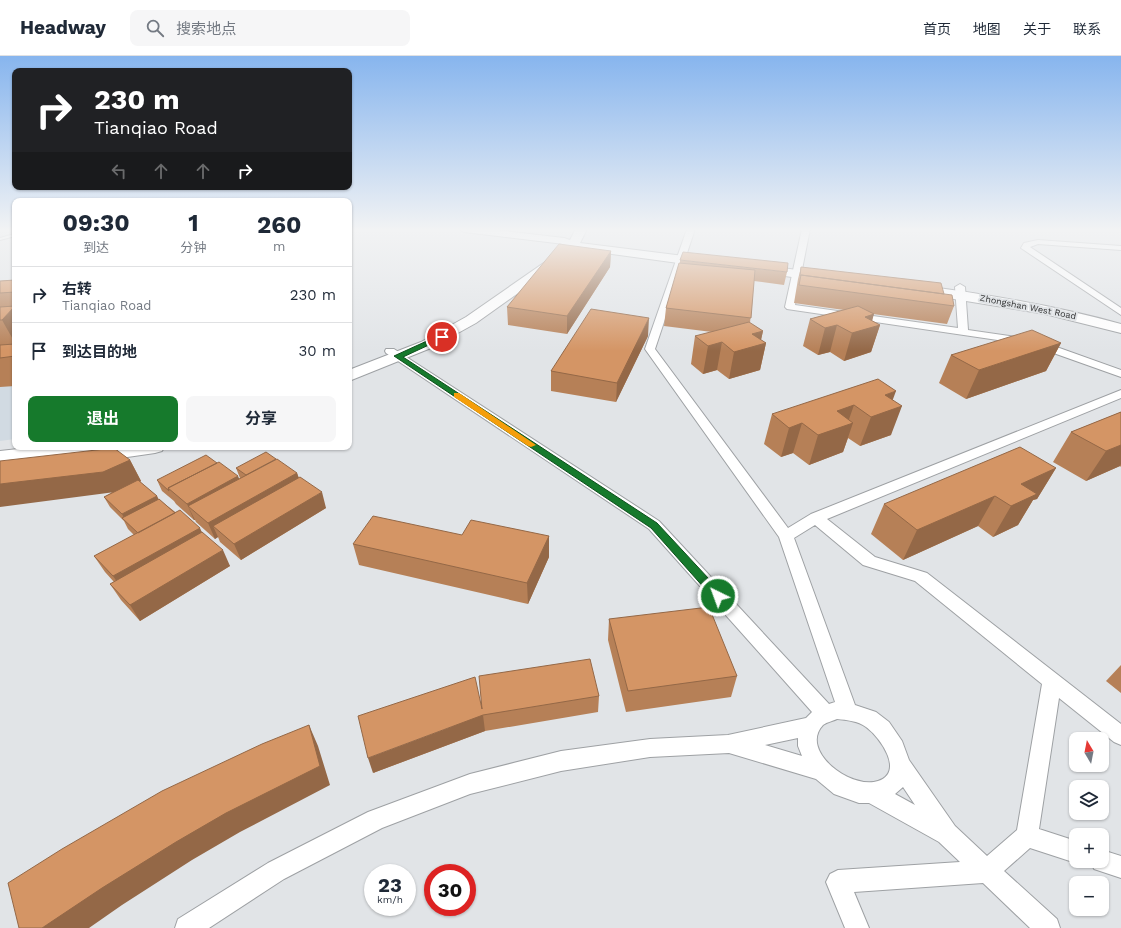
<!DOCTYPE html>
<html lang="zh">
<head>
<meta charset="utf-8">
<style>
  body { margin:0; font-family:"Work Sans","Noto Sans SC",sans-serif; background:#f6f6f7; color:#1f2937; height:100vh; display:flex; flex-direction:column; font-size:15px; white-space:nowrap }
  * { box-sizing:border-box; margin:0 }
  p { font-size:13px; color:#747a83 }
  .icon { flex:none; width:22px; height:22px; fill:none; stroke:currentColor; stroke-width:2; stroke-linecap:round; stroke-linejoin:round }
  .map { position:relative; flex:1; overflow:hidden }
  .side { position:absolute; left:12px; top:142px; width:340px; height:252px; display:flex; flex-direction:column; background:#fff; border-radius:8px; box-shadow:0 1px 3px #0004 }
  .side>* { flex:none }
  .guide { position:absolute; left:12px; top:12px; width:340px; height:122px; border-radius:8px; box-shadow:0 1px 3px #0004; background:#202124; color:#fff; overflow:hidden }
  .needle { width:26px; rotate:350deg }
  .fabs { position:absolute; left:1069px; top:676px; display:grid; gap:8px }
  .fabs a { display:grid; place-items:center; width:40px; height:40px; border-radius:8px; background:#fff; box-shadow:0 1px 3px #0004; font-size:20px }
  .speed { position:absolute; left:364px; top:808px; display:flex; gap:8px; font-size:20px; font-weight:700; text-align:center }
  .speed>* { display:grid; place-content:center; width:52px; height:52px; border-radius:50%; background:#fff; box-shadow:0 1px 3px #0004; line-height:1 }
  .speed small { font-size:10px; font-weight:400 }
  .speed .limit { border:6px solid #d22; background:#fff; color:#111 }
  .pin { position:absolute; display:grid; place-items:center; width:34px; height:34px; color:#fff; margin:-17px; border:2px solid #fff; border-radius:50%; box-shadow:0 1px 4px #0007 }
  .me { position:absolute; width:44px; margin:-22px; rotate:318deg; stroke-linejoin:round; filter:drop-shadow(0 0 3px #0008) }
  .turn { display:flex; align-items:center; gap:14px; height:84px; padding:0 16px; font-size:18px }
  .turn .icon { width:52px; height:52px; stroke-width:2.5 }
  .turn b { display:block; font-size:28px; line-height:34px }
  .lanes { display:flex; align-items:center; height:38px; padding:0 16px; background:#0003; justify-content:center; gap:20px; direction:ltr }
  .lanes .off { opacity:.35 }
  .eta { display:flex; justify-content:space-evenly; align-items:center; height:68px; text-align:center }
  .eta b { font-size:24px; font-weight:700; line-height:28px }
  .cta { display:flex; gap:8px; margin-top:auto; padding:8px 16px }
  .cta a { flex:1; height:46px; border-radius:8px; background:#167a2c; color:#fff; font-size:16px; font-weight:700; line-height:46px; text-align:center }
  .cta a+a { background:#f6f6f7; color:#1f2937 }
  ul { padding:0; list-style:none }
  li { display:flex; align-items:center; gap:12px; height:56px; padding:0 16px; border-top:1px solid #e0e1e3 }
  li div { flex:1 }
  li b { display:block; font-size:15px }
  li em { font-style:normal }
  header { display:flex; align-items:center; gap:24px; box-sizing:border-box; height:56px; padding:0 20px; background:#fff; border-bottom:1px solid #e0e1e3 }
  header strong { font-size:19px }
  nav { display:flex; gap:22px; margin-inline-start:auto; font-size:14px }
  .search { width:280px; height:36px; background:#f6f6f7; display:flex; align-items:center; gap:10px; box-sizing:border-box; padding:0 14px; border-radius:8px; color:#747a83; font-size:15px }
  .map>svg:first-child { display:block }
</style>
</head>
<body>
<header>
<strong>Headway</strong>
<div class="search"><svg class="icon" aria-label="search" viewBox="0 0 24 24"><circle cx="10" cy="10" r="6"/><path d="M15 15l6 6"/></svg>搜索地点</div>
<nav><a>首页</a><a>地图</a><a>关于</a><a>联系</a></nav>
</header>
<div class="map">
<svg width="1121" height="872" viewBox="0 0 1121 872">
  <rect width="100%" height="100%" fill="#e1e4e7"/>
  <path fill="#d1dae2" d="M15,246V383L0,385V247Z"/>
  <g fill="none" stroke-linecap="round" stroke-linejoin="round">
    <g stroke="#9ea1a4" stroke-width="2">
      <path id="service" d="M14,178H15V180L0,184V182Z"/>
    </g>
    <g stroke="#9ea1a4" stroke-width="2">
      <path id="minor" d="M687,173H695L655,293L788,472L811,458L1121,334V342L827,463L875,501L927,517L1121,668V689L1114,686L1059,642L1039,773L1076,785V805H1081L1076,807L1030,792L1004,815L1057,863L1060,872H1030L983,827L854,836L869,872H845L826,826L830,818L838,814L960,806L939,786L869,747H859L834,738L816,723L729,697L650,701L561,715L470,738L382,772L284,823L209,872H175L178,863L268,807L368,756L470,718L561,695L650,683L728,679L806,662L812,656L649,473L386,297L385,295L386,293H394L659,465L829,648L835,646L779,481L645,293ZM815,469L863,509L915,525L1042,628L1017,774L987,800L955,770L909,704L902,685L889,666L876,656L855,649L794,482ZM837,663C847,664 858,665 866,671C880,681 905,716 878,725C850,734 799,694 823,669C827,666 833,665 837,663ZM798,682V690L802,700L765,689ZM903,731L915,749L895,738Z
        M802,173H810L795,249L958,272L955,231L960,228L965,231L968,274L1037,284L1121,314V321L1031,289L787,253L785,251Z
        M1038,184L1121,190V194L1038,188L1030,191L1121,252V259L1021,192L1024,187Z
        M1102,794L1121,800V822L1094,813L1091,805H1102Z"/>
    </g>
    <g stroke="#9ea1a4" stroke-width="2">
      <path id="tertiary" d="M459,173H486L564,182L569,185L564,188L464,176Z"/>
    </g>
    <g stroke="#9ea1a4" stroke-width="2">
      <path id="secondary" d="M576,173H587L580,187L708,203L714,207L708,211L575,193L569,201L476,267L431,292L349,325V314L421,286L466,261L561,195L565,190L558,185L564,182L570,184Z
        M760,209L827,218L833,222L827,226L756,216L754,213L756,210Z
        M916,229C985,238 1054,249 1121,268V277L1045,258L911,236L909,233L911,230Z
        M36,391H93L91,395L116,391H164L162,395L155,397L93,406L86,404L84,400L86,396L0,407V395Z"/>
    </g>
    <use href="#service" fill="#fff" fill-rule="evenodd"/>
    <use href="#minor" fill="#fff" fill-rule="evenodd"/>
    <use href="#tertiary" fill="#fff" fill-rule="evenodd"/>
    <use href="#secondary" fill="#fff" fill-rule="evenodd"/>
  </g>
  <path fill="#b68057" d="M611,195L610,211L567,278L508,269L507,251Z
    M680,204L787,216L784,229L754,225L750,267L763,275L761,284L766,287L760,314L729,323L717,314L703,318L691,308L695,280L712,276L664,270L666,252L680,207Z
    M801,211L943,238L954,250L947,268L873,258L872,265L880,269L871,296L844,305L830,296L818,299L803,290L810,263L844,254L794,247L798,223Z
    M15,224V330L0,331V225Z
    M648,280L616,346L551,335V315Z
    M1061,287L1046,315L966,343L939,327L951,299Z
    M893,344L891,379L860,390L848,382L843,396L809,409L793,397L781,401L764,388L772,358Z
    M1121,356V411L1120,410L1086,425L1053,406L1071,376Z
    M130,404L141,425L140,426L157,440L158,443L202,476L230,510L140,565L121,544L110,528L114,526L105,516L94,500L134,479L128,473L124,465L110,451L104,441L111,437Z
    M217,407L239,423L240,422L236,412L297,417L299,422L326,452L241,504L220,486L218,481L215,483L196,466L195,464H194L176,448L174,445L162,435L157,424Z
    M1056,412L1037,443L1033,444L1018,469L993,481L978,470L903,504L871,478L884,448Z
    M462,479L549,480V501L528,548L359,509L353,488Z
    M609,563L737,620L731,641L626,656L608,584Z
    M1121,609V637L1106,625Z
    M599,640L598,656L485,675L373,717L482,653Z"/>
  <path fill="#946847" d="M611,195L610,211L567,278V260Z
    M15,250V287L2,264Z
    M874,258L870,272L880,269L871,296L844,305L852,277L865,261Z
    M649,262L648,280L616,346L617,327Z
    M837,269L830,296L818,299L825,272Z
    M763,275L760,288L766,287L760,314L729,323L734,296L752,278Z
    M722,286L717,314L703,318L708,290Z
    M1061,287L1046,315L966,343L979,314Z
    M896,335L889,354L902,350L891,379L860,390L871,361L885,339Z
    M854,349L847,369L853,367L843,396L809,409L818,379L837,355Z
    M802,367L793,397L781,401L789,372Z
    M1121,389V408L1120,410L1086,425L1106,395Z
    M130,404L141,425L115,436L0,451V428Z
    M1056,412L1037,443L1033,444L1018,469L993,481L1011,450L1021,428Z
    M297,417L302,433L213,470L218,481L215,483L208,467Z
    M238,420L245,436L188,450L195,464H194L187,448Z
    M322,436L326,452L241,504L234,488Z
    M157,440L162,451L126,466L122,458Z
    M995,440L978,470L903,504L917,474Z
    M200,472L207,488L124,536L113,520Z
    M549,480V501L528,548L527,527Z
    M223,494L230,510L140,565L130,549Z
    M483,659L485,675L373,717L368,702Z
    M309,669L318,690L330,729L240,776L192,804L122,849L89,872H42Z"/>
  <path fill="#d49565" stroke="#946847" d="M559,188L611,195L567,260L507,251Z
    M683,196L788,207L787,216L680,204Z
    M679,207L755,214L751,262L666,252Z
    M801,211L941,227L944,238L801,219L800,220Z
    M801,219L952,239L954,250L799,229Z
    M15,224V236L0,237V225Z
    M15,250L2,264H0V251Z
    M858,250L874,258L865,261L880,269L852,277L837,269L825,272L810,263Z
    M591,253L649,262L617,327L551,315Z
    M749,266L763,275L752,278L766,287L734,296L722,286L708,290L695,280Z
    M1032,274L1061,287L979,314L951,299Z
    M15,288V300L0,302V289Z
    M878,323L896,335L885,339L902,350L871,361L854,349L837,355L853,367L818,379L802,367L789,372L772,358Z
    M1121,356V389L1106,395L1071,376Z
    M1020,391L1056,412L1021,428L1037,438L1011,450L995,440L917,474L884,448Z
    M114,392L130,404L103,416L0,428V405Z
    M266,396L276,403L246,419L236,412Z
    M206,399L217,407L168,432L169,435L157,424Z
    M277,403L297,417L208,467L188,450Z
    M219,406L238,420L187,448L168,432Z
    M300,421L322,436L234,488L213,470Z
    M138,424L157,440L122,458L104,441Z
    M159,443L175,457L138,477L122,462Z
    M180,454L200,472L113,520L94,500Z
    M373,460L462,479L471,464L549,480L527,527L353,488Z
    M202,476L223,494L130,549L110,528Z
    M709,551L737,620L628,635L609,563Z
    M590,603L599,640L483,659L368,702L358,660L475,621L482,653L479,620Z
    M309,669L320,710L226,757L176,786L102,832L42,872H19L8,827L62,793L162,735L262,688Z"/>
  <linearGradient id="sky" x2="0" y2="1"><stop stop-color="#87b5ee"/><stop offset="0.59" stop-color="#f2f3f4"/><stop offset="1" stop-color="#f2f3f4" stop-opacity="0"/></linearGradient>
  <rect width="1121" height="295" fill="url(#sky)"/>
  <path fill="#167a2c" stroke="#0e4f1d" d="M440,279L446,281L403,301L657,467L722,537L723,540L722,543H714L651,472L394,300Z"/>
  <path fill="#f59e0b" d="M454,337H459L536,389L531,391L528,390L454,341Z"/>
  <g text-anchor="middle" stroke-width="4" stroke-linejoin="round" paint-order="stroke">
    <g font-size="9" fill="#2d2e2f" stroke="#e1e4e7">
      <text transform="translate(1028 251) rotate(11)" y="3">Zhongshan West Road</text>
    </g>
  </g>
</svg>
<div class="fabs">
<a><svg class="needle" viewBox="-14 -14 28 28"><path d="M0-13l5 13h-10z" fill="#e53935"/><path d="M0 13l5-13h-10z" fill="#747a83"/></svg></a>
<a><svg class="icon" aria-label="layers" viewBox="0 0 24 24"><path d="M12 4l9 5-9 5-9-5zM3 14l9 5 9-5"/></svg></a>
<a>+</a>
<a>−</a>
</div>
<div class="speed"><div>23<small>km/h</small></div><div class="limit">30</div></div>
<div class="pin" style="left:442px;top:281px;background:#d93025"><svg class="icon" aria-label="arrive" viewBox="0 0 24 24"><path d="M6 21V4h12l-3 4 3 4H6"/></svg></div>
<svg class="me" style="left:718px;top:540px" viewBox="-20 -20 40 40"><circle r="17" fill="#167a2c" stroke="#fff" stroke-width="3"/><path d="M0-11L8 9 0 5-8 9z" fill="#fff"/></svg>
<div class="guide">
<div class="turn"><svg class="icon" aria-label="right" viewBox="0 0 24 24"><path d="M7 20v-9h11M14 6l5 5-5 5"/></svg><div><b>230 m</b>Tianqiao Road</div></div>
<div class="lanes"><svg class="icon off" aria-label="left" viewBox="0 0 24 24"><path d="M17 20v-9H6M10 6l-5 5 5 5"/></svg><svg class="icon off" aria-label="ahead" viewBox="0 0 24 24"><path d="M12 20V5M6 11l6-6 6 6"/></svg><svg class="icon off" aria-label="ahead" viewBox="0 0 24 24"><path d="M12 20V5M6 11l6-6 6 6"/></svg><svg class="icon" aria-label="right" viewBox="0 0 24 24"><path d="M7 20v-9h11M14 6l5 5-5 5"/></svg></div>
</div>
<section class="side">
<div class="eta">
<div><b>09:30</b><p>到达</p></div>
<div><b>1</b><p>分钟</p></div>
<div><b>260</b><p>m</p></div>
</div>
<ul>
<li><svg class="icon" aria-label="right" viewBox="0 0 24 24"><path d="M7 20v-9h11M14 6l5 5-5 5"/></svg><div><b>右转</b><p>Tianqiao Road</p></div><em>230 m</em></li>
<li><svg class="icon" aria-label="arrive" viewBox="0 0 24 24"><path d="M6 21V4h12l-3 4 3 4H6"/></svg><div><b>到达目的地</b></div><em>30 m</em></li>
</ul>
<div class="cta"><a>退出</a><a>分享</a></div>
</section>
</div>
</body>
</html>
